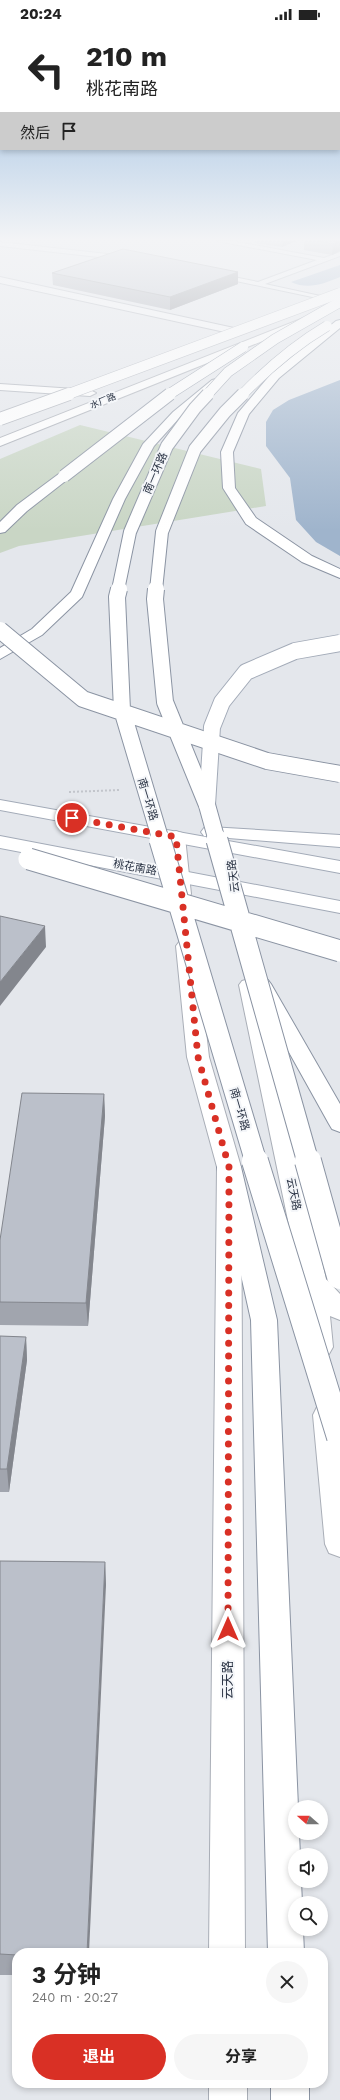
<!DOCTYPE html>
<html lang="zh">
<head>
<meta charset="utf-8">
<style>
  body { margin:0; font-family:"Work Sans","Noto Sans SC",sans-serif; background:#f6f6f6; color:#222; height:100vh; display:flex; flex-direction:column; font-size:15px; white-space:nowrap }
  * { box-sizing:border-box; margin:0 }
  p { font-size:13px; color:#767676 }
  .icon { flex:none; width:22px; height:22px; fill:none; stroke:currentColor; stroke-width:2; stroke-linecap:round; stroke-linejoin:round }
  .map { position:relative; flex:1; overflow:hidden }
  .side { position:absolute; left:12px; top:1920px; width:316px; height:140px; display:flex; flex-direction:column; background:#fff; border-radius:16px; box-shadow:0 2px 6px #0003 }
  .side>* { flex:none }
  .banner { position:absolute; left:0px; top:0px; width:340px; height:122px; box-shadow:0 2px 6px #0003; background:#fff; color:#222; overflow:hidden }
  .needle { width:26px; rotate:291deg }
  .tools { position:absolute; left:288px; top:1772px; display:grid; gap:8px }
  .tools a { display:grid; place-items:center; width:40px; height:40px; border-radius:50%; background:#fff; box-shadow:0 2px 6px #0003; font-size:20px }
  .pin { position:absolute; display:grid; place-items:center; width:34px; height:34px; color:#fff; margin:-17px; border:2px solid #fff; border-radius:50%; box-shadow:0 1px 4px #0007 }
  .me { position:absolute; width:44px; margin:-22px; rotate:0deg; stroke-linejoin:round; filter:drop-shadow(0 0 3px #0008) }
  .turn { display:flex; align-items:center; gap:14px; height:84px; padding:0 20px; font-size:18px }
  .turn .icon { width:52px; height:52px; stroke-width:2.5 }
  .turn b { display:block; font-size:28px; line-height:34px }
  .then { display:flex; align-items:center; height:38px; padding:0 20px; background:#0003; gap:8px; font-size:15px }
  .round { display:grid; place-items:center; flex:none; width:42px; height:42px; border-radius:21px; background:#f6f6f6 }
  .headline { display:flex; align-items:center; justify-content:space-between; height:68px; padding:0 20px }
  h1 { font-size:24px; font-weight:700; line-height:30px }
  .cta { display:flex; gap:8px; margin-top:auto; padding:8px 20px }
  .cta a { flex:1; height:46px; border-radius:24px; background:#d93025; color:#fff; font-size:16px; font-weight:700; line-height:46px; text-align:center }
  .cta a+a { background:#f6f6f6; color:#222 }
  .status { display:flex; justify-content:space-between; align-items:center; height:28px; padding:0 20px; background:#fff; direction:ltr }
  .status svg { height:11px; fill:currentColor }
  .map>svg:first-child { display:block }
</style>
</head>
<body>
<div class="status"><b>20:24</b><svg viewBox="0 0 49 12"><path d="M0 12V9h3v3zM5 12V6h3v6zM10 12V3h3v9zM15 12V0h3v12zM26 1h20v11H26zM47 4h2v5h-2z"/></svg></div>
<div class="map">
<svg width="340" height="2072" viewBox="0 0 340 2072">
  <rect width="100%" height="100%" fill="#e4e7ec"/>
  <path fill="#c9d6c5" d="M80,397L261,441L266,478L19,518L0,525V431Z"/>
  <path fill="#9fb4cc" d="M340,237V249C323,256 308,262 291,254Z
    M340,352V528L316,514L296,492L290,450L266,418V394L273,382L289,372Z"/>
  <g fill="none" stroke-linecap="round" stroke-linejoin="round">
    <g stroke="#a9aeb7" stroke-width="2">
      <path id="lane" d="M217,213H232L324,230L340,224V228L265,256L339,272L336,274L217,249L216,248L219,246L258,254L317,232Z
        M0,214L125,228L128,230L125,232L0,218Z"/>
    </g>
    <g stroke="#a9aeb7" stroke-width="2">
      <path id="street" d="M0,249L234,300L239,303L234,306L0,255Z"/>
    </g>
    <g stroke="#a9aeb7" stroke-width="2">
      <path id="secondary" d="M306,289L310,290V294L0,418V410Z
        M0,356L90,362L96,365L90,368L0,362Z
        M176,803L182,805L185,809L191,866L188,870L181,872L174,870L171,866L167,809L170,805Z
        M186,912L193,914L196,918L209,1029L241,1139L245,1925H209L217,1139L187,1029L176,918L179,914Z
        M249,951L256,953L259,957L326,1251L340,1266V1292L330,1288L333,1319L329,1326L320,1329L311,1326L307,1319L301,1255L239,957L242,953Z
        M327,1376L337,1379L340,1385V1529L329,1525L325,1516L313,1387L317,1379Z
        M209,2055H247V2072H209Z"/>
    </g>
    <g stroke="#a3abb8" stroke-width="2">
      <path id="primary" d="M0,772L340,833V845L0,782Z
        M210,799L340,807V819L204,808L201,804L204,800Z
        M0,808L340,873V885L0,820Z"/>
    </g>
    <g stroke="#8b94a3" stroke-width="2">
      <path id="highway" d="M340,292V300L279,350L249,386L233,424L235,460L256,490L312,528L340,541V550L302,534L246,496L223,460L221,424L238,385L271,346L336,293Z
        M216,351L222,354L220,356L181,388L154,418L125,471L82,569L42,607L0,631V620L32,601L71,564L113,471L143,416L173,384L212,352Z
        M64,444L70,448L68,451L27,483L5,504L0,505V494L17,477L60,445Z
        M261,950L268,952L271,956L340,1076V1104L332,1101L329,1096L251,956L254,952Z
        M229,1131L237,1133L241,1139L277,1292L298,1779H295V1805H299L300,1827H295V1853H301L302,1875H295V1901H303L304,1925H268L251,1292L217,1139L221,1133Z
        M271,2055H309V2072H271Z"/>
    </g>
    <path stroke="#c2c5cb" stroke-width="2" stroke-dasharray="2 2" stroke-linecap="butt" d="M69,764L120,762"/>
    <use href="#lane" fill="#f7f8fa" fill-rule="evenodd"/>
    <use href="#street" fill="#f7f8fa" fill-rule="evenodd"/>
    <use href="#secondary" fill="#fff" fill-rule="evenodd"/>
    <use href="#primary" fill="#fff" fill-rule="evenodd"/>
    <use href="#highway" fill="#fff" fill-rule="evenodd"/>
    <g stroke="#a9aeb7" stroke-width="11" stroke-linecap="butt">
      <path id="secondary-bridge-far1" d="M66,367L340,265"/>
    </g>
    <g stroke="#a9aeb7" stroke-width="14" stroke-linecap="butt">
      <path id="secondary-bridge" d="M0,391L69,366"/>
    </g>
    <g stroke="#a3abb8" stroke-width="18" stroke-linecap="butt">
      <path id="primary-bridge" d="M207,777L212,699L222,674L246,644L295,623L340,615"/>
    </g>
    <g stroke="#8b94a3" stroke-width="11" stroke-linecap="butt">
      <path id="highway-bridge-far4" d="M168,367L243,319
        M207,367L228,344L275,311L340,274
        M242,367C268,340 295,317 327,298"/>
    </g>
    <g stroke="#8b94a3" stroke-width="14" stroke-linecap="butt">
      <path id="highway-bridge-far3" d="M64,448L170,366
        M118,562L130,504L167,418L195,380L208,366
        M156,562L162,504L195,421L225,384L243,366"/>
    </g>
    <g stroke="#8b94a3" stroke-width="18" stroke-linecap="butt">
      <path id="highway-bridge-far2" d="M119,561L117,569L122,682L161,813
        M156,561L155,571L165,674L207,777L217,813
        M0,602L83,671L267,733L340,746"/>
    </g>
    <g stroke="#8b94a3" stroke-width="23" stroke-linecap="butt">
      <path id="highway-bridge-far1" d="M160,812L256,1134
        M217,812L308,1134
        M29,831L340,923"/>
    </g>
    <g stroke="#8b94a3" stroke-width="28" stroke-linecap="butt">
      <path id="highway-bridge" d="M255,1133L340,1409
        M308,1133L340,1248"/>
    </g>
    <use href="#secondary-bridge-far1" stroke="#fff" stroke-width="10"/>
    <use href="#secondary-bridge" stroke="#fff" stroke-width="12"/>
    <use href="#primary-bridge" stroke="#fff" stroke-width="16"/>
    <use href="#highway-bridge-far4" stroke="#fff" stroke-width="10"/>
    <use href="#highway-bridge-far3" stroke="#fff" stroke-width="12"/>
    <use href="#highway-bridge-far2" stroke="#fff" stroke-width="16"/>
    <use href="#highway-bridge-far1" stroke="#fff" stroke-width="21"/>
    <use href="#highway-bridge" stroke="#fff" stroke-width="26"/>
  </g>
  <path fill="#a1a5ae" d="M255,213H296L282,219L255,215Z
    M304,213H340V223L332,227L304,222Z
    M238,244V256L170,282L53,257L52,245Z
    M104,1066L105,1088L88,1298L0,1297V1212Z
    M0,1308L26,1309L27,1332L9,1464H0Z
    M0,1533L105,1534L106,1557L17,1925V1947H0Z"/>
  <path fill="#83868d" d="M283,213H296L282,219Z
    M338,213H340V223L332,227L333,216Z
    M238,244V256L170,282V269Z
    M45,898L46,919L0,978V954Z
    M104,1066L105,1088L88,1298L86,1275Z
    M26,1309L27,1332L9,1464L7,1441Z
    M105,1534L106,1557L89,1925H87Z"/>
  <path fill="#bbc0ca" stroke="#83868d" d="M319,213H338L333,216Z
    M123,221L238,244L170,269L52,245Z
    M0,888L45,898L0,954Z
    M22,1065L104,1066L86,1275L0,1274V1212Z
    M0,1308L26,1309L7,1441H0Z
    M0,1533L105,1534L87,1925H17V1927L0,1926Z"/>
  <linearGradient id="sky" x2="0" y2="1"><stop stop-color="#8bb4dd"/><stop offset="0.42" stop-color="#f3f4f6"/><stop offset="1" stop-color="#f3f4f6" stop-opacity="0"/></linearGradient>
  <rect width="340" height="503" fill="url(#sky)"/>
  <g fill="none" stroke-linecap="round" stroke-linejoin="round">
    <path stroke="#d93025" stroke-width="7" stroke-dasharray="0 12.6" d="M72,790L176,809L198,1029L229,1139L228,1601"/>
  </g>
  <g text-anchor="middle" stroke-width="4" stroke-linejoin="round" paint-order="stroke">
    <g font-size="9" fill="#2b3445" stroke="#f4f6f9">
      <text transform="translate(103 373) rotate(-22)" y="3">水厂路</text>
    </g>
    <g font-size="11" fill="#2b3445" stroke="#f4f6f9">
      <text transform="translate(155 445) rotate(-67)" y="4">南一环路</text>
      <text transform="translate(148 771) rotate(73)" y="4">南一环路</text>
      <text transform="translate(135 839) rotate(10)" y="4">桃花南路</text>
      <text transform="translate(233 848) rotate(-97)" y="4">云天路</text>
      <text transform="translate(240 1081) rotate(74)" y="4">南一环路</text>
      <text transform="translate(294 1166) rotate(78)" y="4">云天路</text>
    </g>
    <g font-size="13" fill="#2b3445" stroke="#f4f6f9">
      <text transform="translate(227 1652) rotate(-90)" y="5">云天路</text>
    </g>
  </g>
</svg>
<div class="tools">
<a><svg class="needle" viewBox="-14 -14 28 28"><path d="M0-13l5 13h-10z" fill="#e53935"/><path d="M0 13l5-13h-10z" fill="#767676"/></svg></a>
<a><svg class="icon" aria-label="sound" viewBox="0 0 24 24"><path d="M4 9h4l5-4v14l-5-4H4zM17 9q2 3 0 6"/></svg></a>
<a><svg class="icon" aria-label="search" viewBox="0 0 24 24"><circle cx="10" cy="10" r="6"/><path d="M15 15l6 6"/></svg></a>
</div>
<div class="pin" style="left:72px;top:790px;background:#d93025"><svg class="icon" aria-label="arrive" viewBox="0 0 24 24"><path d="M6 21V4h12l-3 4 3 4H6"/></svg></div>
<svg class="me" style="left:228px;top:1601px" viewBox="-20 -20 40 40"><path d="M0-17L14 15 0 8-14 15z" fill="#d93025" stroke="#fff" stroke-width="4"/></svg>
<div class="banner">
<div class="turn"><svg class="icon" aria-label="left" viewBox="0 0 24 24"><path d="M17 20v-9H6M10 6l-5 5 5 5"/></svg><div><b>210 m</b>桃花南路</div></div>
<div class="then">然后<svg class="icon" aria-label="arrive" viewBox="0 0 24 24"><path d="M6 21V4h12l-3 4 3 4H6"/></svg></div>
</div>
<section class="side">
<div class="headline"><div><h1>3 分钟</h1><p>240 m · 20:27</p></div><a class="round"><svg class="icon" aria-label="close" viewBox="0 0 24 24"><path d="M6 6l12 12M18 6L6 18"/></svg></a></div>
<div class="cta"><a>退出</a><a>分享</a></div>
</section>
</div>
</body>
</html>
